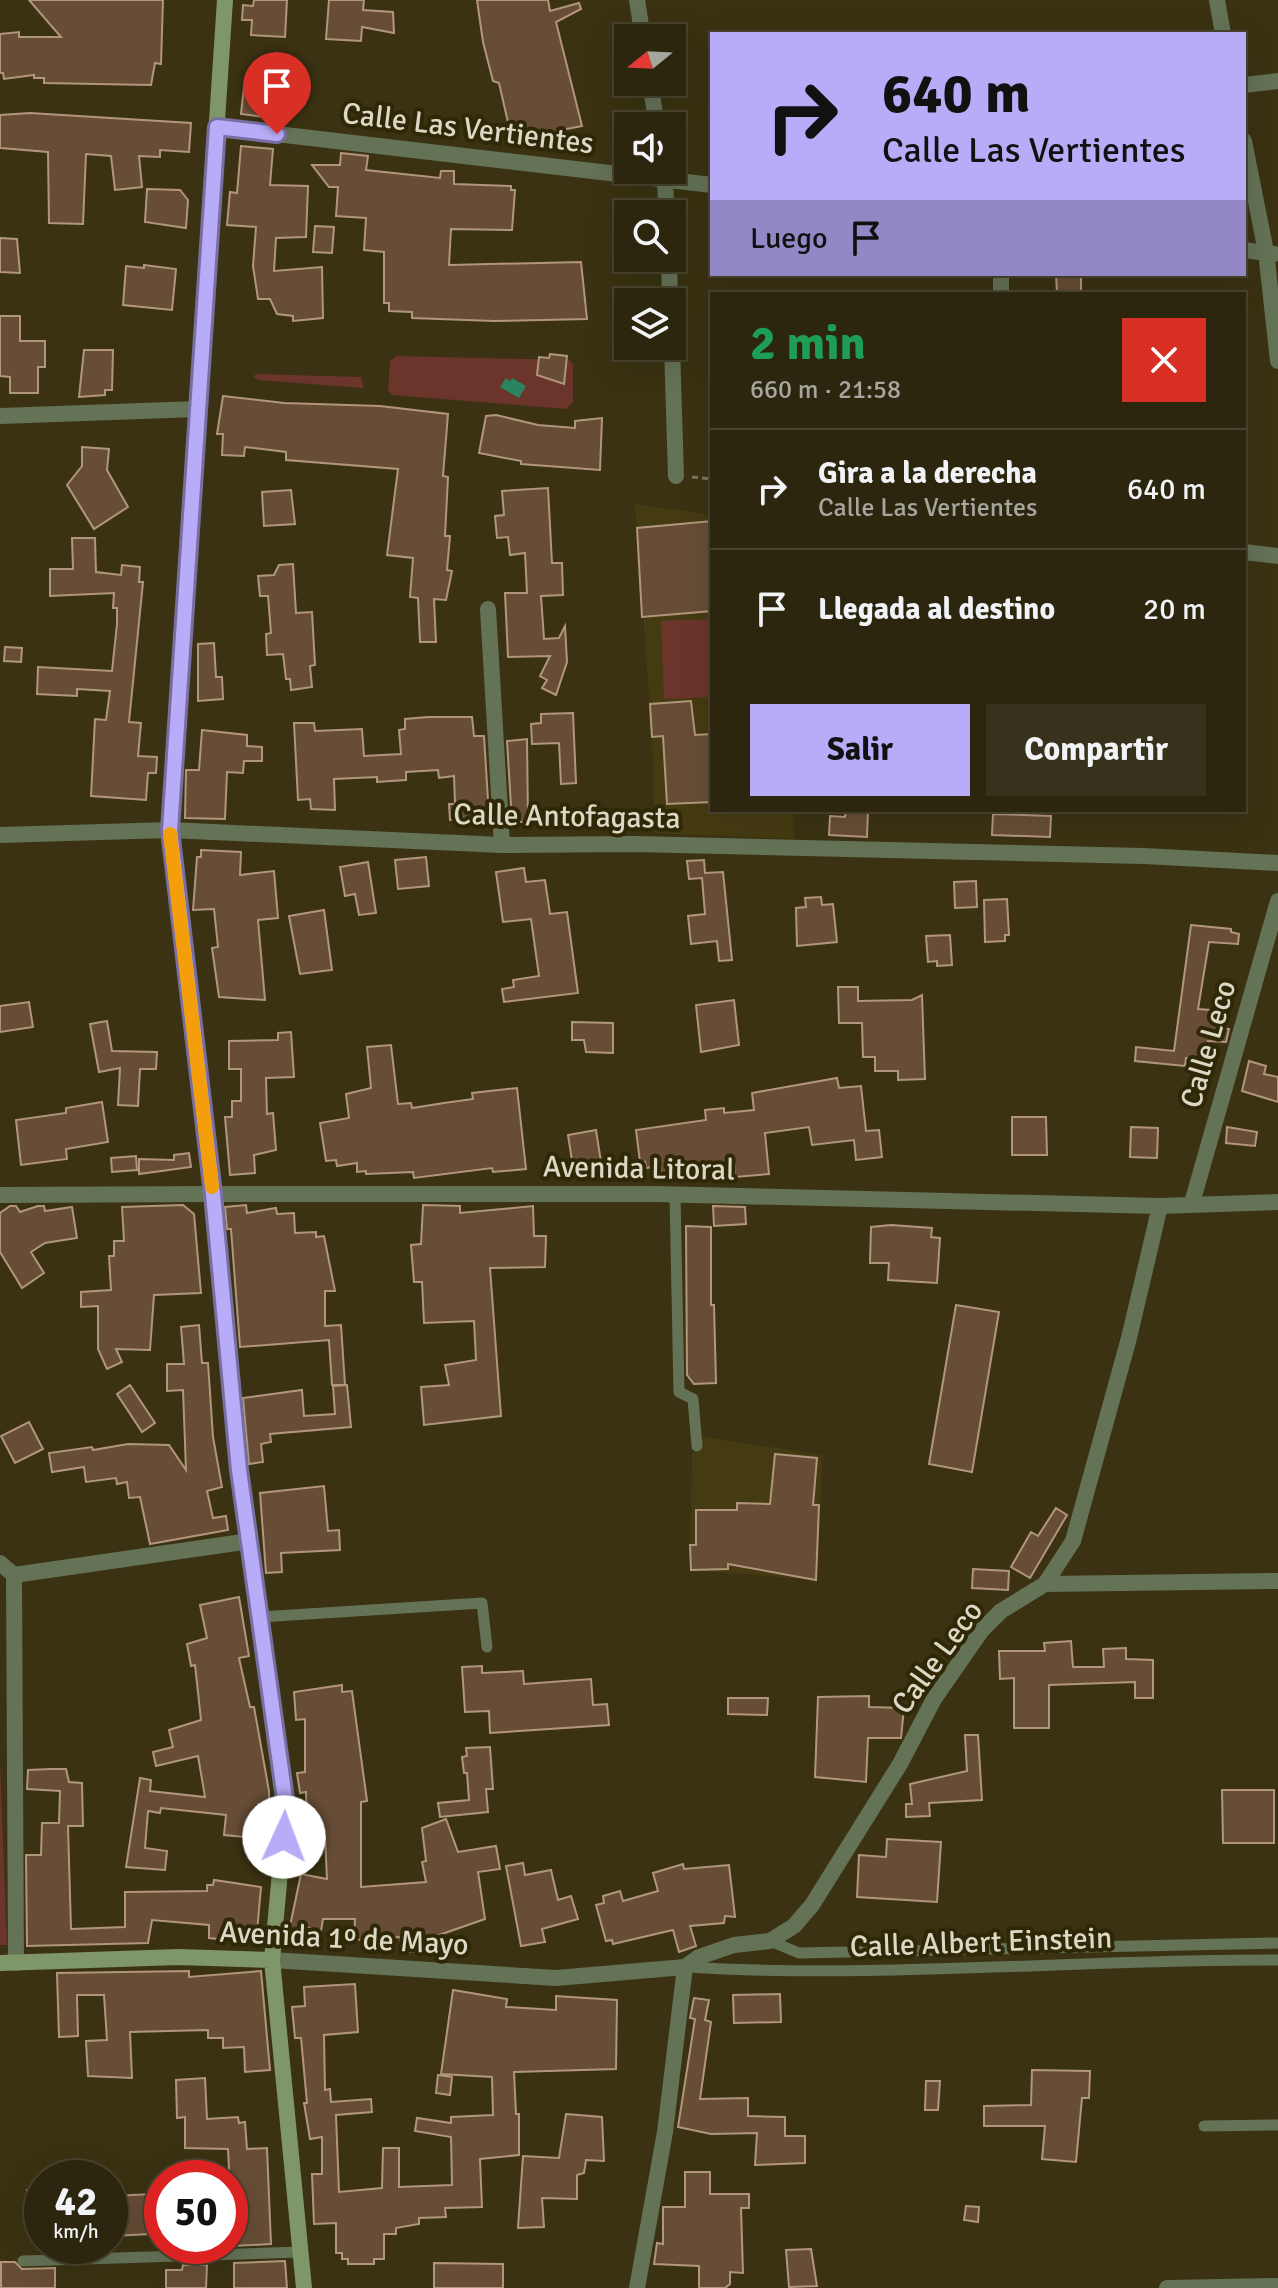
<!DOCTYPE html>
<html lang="es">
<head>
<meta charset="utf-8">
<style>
  body { margin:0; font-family:Signika,sans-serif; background:#38321c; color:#f1f3f6; height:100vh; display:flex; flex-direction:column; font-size:30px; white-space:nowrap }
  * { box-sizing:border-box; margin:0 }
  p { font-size:26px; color:#a6a59e }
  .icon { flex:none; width:44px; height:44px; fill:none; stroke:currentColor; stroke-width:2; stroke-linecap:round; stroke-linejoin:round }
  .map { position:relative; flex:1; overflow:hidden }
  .side { position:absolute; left:710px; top:292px; width:536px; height:520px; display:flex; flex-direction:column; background:#2c260e; border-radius:0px; box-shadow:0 8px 32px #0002,0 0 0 2px #48432e }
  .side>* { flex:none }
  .hud { position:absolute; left:710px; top:32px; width:536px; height:244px; border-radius:0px; box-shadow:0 8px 32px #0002,0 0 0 2px #48432e; background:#b8abf7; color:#111; overflow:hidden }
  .needle { width:52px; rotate:252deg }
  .tools { position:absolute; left:614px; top:24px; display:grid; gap:16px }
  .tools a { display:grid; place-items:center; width:72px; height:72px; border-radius:0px; background:#2c260e; box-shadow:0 8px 32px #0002,0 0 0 2px #48432e; font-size:40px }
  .speed { position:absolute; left:24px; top:2160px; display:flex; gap:16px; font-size:40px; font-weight:700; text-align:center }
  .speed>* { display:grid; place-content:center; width:104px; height:104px; border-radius:50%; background:#2c260e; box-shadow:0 8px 32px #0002,0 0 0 2px #48432e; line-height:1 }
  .speed small { font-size:20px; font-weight:400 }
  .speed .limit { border:12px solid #d22; background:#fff; color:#111 }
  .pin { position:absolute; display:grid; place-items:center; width:68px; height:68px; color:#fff; margin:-82px -34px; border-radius:50% 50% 50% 0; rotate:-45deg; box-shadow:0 0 8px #0007 }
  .pin .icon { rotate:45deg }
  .me { position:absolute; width:88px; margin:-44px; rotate:2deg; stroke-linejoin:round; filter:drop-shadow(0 0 6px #0008) }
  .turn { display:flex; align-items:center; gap:28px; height:168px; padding:0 40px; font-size:36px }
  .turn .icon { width:104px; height:104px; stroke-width:2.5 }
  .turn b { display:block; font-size:56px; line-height:68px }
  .then { display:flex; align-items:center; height:76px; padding:0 40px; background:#0003; gap:16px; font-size:30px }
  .round { display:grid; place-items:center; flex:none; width:84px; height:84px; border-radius:0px; background:#38321c }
  .summary { display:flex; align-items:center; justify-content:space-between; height:136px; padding:0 40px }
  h1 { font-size:48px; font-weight:800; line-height:60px; color:#1e9e55 }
  .cta { display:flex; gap:16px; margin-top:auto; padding:16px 40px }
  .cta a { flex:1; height:92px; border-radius:0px; background:#b8abf7; color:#111; font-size:32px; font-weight:800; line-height:92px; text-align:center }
  .cta a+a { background:#38321c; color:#f1f3f6 }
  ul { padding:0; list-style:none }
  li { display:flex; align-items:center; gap:24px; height:120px; padding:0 40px; border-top:2px solid #48432e }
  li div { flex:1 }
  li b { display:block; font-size:30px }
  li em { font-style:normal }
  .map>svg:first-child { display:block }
</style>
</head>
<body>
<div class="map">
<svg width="1278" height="2288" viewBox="0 0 1278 2288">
  <rect width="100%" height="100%" fill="#3a3212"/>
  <path fill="#453b12" d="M635,504L712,515V810H793L794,839L655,833L652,738Z
    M703,1437L823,1455L816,1580L690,1570L692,1454Z"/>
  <path fill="#6b352c" d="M397,356L569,360L573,364V402L566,409L393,395L388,391L390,361Z
    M256,374L361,377L364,388L258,380L253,377Z
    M712,619V697L664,699L661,621Z
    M0,1762L7,1945H0Z"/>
  <path fill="#2b8460" d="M506,378L510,381L512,378L526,386L519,398L500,387Z"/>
  <path fill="#674d36" stroke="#b2967c" stroke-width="2" d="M29,0H163L161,64L155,63L151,85L44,83V78H34V75L4,79L3,73H0V34L19,32V37H61Z
    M254,0H287L285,37L251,35L252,20H242L243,5L253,6Z
    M329,0H364L363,10L393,12L394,33L362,27L361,41L326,39Z
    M477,0H548L550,11L579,3L581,9L556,22L582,126L512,140L499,83L493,81L483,42Z
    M244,87L259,93L283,96L281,119L241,114Z
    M30,113L191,123L189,152L160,150V157L139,156L142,187L115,190L111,156L86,154L83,224L49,223L48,152L0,148V115Z
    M241,146L273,149L270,185L308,186L306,237L276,238L274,271L322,267L323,318L293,321V316L277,314L270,299H258L253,266L256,227L227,225L230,192L237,193Z
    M341,153L368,156L366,170L440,178L441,171H454V184L511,186V190H515L512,230L451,229L449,265L581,262L587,319L494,321L412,318V312L389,311V303H384V252L364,250L366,218L336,216L338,187H329L312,165H340Z
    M147,189L180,190L188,200L186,228L145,222Z
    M315,226L334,227L332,253L313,252Z
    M0,238L17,239L20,273L0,272Z
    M144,265L176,269L172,310L123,305L126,266L144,268Z
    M1056,274H1081V294H1057Z
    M0,316H20V341H45V367H38V393H10V377L0,376Z
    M84,350H113L112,390H105V395L79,397Z
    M550,354L567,356L564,384L537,375L539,357L549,358Z
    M223,396L284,403L380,406L448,414L443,476L448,477L445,536H450L447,570L452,571L446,600L434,599L436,642H420L418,598L410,597L413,558L387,555L398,469L286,460V452L245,447L244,456L222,455L223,434H217Z
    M496,415L538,425L575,428V421L602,418L600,470L521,464V461L479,453L486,416Z
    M82,447L109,449L107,470L128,507L94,529L67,485L82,466Z
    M548,488L552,563H562L563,595L541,596L544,639L559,638L565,626L567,662L556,695L542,688L547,680L540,676L550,656L508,657L505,593H527L525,553L510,555L508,537L497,538L495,516L504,515L502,491Z
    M291,490L295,524L264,526L262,492Z
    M712,521V611L642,617L637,528Z
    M72,538H95L96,572L121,575L122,565L140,567L139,582H143L129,722L141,723L138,756L157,757L156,773H148L146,800L91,796L95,719L106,720L110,691L77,689V696L37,694L38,667L112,671L117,624V608H113L114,593L50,596V569H73Z
    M293,564L296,613L312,612L315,665L310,666L312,687L291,690L290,679H286L283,654L267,655L266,634L271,633L268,596H260L258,576L274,575L279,565Z
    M214,643L216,677H222L223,699L198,701V644Z
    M5,647L22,648L21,662L4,661Z
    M691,701L695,735L712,734V802L667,804L663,736L652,737L650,704Z
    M573,713L576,783L561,784L559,743L532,744L531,724L541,723V714Z
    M428,717H472L474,736H484L489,816L450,820L449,804H455L454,776L439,778L438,770L406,772V780L377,782V777L334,779L335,810L311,809L310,799L298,800L294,723H314L315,731L362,729L364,756L401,754L399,730L405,729V719Z
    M202,730L247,735V746L262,747V761H244L243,773L227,772L225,819L185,818L186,770H199Z
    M527,739L528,822H512L507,741Z
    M846,810H868L867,837L829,835L830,816L845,817Z
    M993,814L1051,816L1050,837L992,835Z
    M201,850L241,852L240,875L274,871L278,918L258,920L265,1000L219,997L212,948L218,947L214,909L193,910L197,857H201Z
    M426,857L429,886L398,889L395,860Z
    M704,860L705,873L723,872L732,960L719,961L717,941L691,944L688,916L705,914L702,878L689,879L687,861Z
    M368,862L376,913L359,915L355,894L345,896L340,867Z
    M524,868L526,882L545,880L550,914L567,912L578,993L504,1002L502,989L514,987L513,980L539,976L531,919L503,922L496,872Z
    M976,881L977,907L955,908L954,882Z
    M821,897L822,905L833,904L837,942L797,946L796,908L806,907L805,898Z
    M1007,899L1009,935H1005V941L985,942L984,900Z
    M324,910L332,970L300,974L289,916Z
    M1191,925L1231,929V932L1239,934L1238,944L1209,942L1198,1009L1223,1011L1222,1028L1229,1029L1226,1042L1208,1041L1207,1059L1186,1058L1185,1066L1135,1061L1136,1047L1174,1051Z
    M950,935L952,965L937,966V961L928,962L926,936Z
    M838,987H858V1001L912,1000L922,995L925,1079L898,1080V1071H875V1057H863L862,1023H839Z
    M734,1000L739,1045L701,1052L696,1005Z
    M29,1002L33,1027L0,1032V1006Z
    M107,1021L112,1051L157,1052L156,1069H140L138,1106L118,1105L120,1068L99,1072L90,1024Z
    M572,1022L613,1023V1053L586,1052L584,1040H572Z
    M291,1032L294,1077L266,1078L267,1114L273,1113L276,1150L254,1155L255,1173L230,1175L225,1117H232V1101H241V1069H229V1041L278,1040V1033Z
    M391,1045L398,1104L411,1103L412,1108L444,1103L473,1099L472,1093L517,1088L526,1169L493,1172L492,1168L414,1178L413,1172L366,1174V1171L357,1172V1163L337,1166L336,1160L326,1161L320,1123L349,1118L346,1094L371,1088L367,1047Z
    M1249,1061L1266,1066L1264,1074L1278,1077V1102L1242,1091Z
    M837,1078L839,1088L861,1086L866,1131L879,1130L882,1157L856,1160L854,1140L812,1145L809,1127L765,1133L769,1174L735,1177V1164L661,1177L660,1166L646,1168L645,1162H640L636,1130L706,1120L705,1110L724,1108V1113L754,1110L752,1093Z
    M102,1102L108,1142L66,1149L67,1159L21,1165L16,1120L66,1113V1108Z
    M1012,1117H1046L1047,1155H1012Z
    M1131,1127L1158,1128L1157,1158L1130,1157Z
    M1227,1127L1257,1132L1255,1146L1226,1143Z
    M596,1130L601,1162L573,1167L568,1135Z
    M189,1153L191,1167L139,1174V1159L174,1160V1155Z
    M136,1156L137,1170L112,1172L111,1158Z
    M183,1205L194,1214L201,1293L154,1295L150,1350L116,1349L122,1362L107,1369L98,1349V1306L81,1307V1292L111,1290L109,1256H114V1241H124L122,1207Z
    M246,1205L247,1213L276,1208L277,1214L294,1213L295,1233L316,1232V1237L324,1236L335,1291H325V1326L341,1325L345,1385H332L329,1340L240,1347L231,1229H227L225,1207Z
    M423,1205L460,1206V1213L533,1206L534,1236H546L545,1267L490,1268L501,1416L424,1425L421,1387L449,1385L445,1365L476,1360L474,1321L424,1323L422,1282H414L411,1245L421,1244Z
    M10,1206H16L20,1212L38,1206H44L45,1211L72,1207L77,1238L45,1243L31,1252L44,1273L22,1288L0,1252V1213Z
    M713,1206L745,1207L746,1224L714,1226Z
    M891,1225L932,1228L931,1237L940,1238L937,1283L888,1280L889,1263H870L871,1227Z
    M686,1226L711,1227V1305H714L716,1383L694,1384L687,1375Z
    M956,1305L999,1312L972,1472L929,1464Z
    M199,1325L202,1363H208L213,1437L222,1487L207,1491L213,1518L226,1516L228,1530L150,1544L140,1497L129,1498L127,1482L117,1484L116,1478L86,1482L84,1467L52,1472L49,1453L92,1447L93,1450L128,1444L169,1445L186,1470L183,1390L167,1391V1364H184L181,1327Z
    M130,1385L155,1423L142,1432L117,1394Z
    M347,1385L351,1427L270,1434L271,1442L261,1444L263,1462L249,1464L243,1398L302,1390L304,1416L335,1414L333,1386Z
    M29,1422L43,1449L15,1463L1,1436Z
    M775,1454L817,1458L813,1505H819L816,1580L728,1564V1569L691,1570L690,1545H696V1510H737V1503L770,1504Z
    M324,1486L328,1531L339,1530L340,1550L281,1553L282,1572L266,1573L260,1493Z
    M1056,1508L1067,1515L1030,1578L1011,1567L1031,1532L1038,1536Z
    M973,1569L1009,1571L1008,1590L972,1588Z
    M239,1597L249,1656L239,1658L250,1707H254L269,1791V1804H258L255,1838L224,1835L226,1815L161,1808L160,1813L148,1811L145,1848L167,1851L165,1870L126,1867L140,1778L151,1780L150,1791L205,1797L198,1756L156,1766L153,1752L173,1747L169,1730L201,1720L195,1665L191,1666L187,1644L207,1638L200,1605Z
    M1071,1641L1073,1667H1104L1103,1649L1126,1648V1659L1153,1660V1698H1135V1682L1049,1685V1728H1014V1678L1000,1679L999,1651H1045L1044,1643Z
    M482,1666V1673L523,1671L524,1684L591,1679L593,1705L607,1704L609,1725L490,1733L489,1711L465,1712L462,1667Z
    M342,1685V1692L352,1691L367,1801L361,1802V1887L426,1882L422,1862L426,1861L422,1828L446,1819L458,1852L496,1846L500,1869L478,1872L485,1919L419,1942V1952L400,1951V1937L354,1940L355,1919H323L321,1931L308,1928L305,1946L286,1945L301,1874L327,1879L325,1836H307L306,1792L300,1793L297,1773L305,1772V1719L296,1720L294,1692Z
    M869,1696V1707L904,1708L901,1738H868L866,1782L815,1777L818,1697Z
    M728,1698H768L767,1715L728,1714Z
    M965,1735H978L982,1800L929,1803L930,1816L906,1817V1804H912L910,1784L967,1771Z
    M490,1747L493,1789H486L488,1812L440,1817L438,1803L469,1800L467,1773H464L462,1757L467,1756L466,1748Z
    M51,1769H66L69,1782L82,1783L83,1826H68L71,1929L125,1927V1892L207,1891V1885H213L214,1880L261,1887L256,1943L209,1938V1925L152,1920L148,1943L27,1946L26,1855H41L42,1823H59L60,1791L27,1789L28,1770Z
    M1222,1790H1274V1843H1223Z
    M887,1839L941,1842L937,1902L857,1897L859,1855L886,1857Z
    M523,1863L525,1875L551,1870L558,1900L571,1896L578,1919L542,1929L545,1942L521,1946L506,1866Z
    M683,1864L684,1869L729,1865L735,1917L725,1916L724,1923L690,1926L696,1946L679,1952L673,1930L613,1944L612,1940L606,1941L596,1905L604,1903L603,1896L620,1891L623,1901L658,1891L653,1873Z
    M189,1971V1977L261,1971L270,2070L245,2072L244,2047L223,2048V2038H208V2030L130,2032L132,2078L88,2076L86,2041L107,2040L104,1995H77L78,2036L59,2037L57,1973Z
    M355,1984L358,2032L324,2035L325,2090L330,2089L331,2102L371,2099L372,2112L336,2115L339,2192L382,2188L383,2148H399V2187L452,2185L451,2137L415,2131L417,2118L451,2123V2117L493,2115L492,2077L441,2074L453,1990L507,1999L506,2007L556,2010V1996L617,2000L616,2069L514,2072L516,2114H519V2155L480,2159L482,2207L445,2208L446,2217L419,2218V2224L396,2228V2234H384V2259H374V2264H348V2259H342V2253H336V2223L314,2224L312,2174H322V2137L310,2139L304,2103H307L301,2038H295L292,2007L305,2006L304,1987Z
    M780,1994L781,2022L734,2023L733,1995Z
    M694,1998L709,2000L705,2020L711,2022L700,2099L748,2098V2116L785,2117V2136H805V2163L755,2165L757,2133L711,2134L678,2127L695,2019L690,2018Z
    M1032,2070L1090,2071L1089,2098H1082L1076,2162L1042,2159L1045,2126H984V2106L1031,2105Z
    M438,2075L452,2077L450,2095L436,2093Z
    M205,2078L207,2119L238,2117L239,2123L245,2122L247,2149L267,2148L271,2244L233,2246L228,2149L185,2148V2117L177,2118L176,2080Z
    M926,2081H940L938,2110H925Z
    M566,2114L602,2117L604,2161L586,2160L584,2173L577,2175V2199L542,2198L544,2227L518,2228L523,2156L559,2158Z
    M685,2172H710V2194H749V2208H741L743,2273L730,2272V2284L725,2288H699V2266L654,2264L657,2243L663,2244V2207H685Z
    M42,2189V2237L31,2238L27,2190Z
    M153,2194L154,2210H149L150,2234L114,2236L111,2196Z
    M966,2206L979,2207L978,2222L964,2220Z
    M811,2249L817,2286L789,2287L786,2250Z
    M285,2261L287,2288H234V2263Z
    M1,2262H15L22,2269L55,2268V2288H1Z
    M434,2263L503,2264V2288H434Z
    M183,2265H207L206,2288H166V2270H182Z"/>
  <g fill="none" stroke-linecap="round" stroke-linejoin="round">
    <path stroke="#7c765c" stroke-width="3" stroke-dasharray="6 4" stroke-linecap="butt" d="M692,477L712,479"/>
    <path stroke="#647256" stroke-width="11" d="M675,1195L679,1392L693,1399L697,1446
      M260,1617L482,1603L487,1647
      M770,1941L799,1953L1278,1943
      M686,1967C883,1979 1080,1959 1278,1960
      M1204,2126L1278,2125
      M23,2261L300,2252"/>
    <path stroke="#647256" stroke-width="16" d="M637,0L643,38
      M1217,0L1223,34
      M650,82L657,126
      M1244,85L1278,81
      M217,127L712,185
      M1244,141L1266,252L1278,361
      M664,170L667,214
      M1244,250L1274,254
      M669,258L670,302
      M1001,294V274
      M672,346L676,476
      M0,416L198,409
      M1244,552L1278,556
      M488,609L502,845
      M0,835L170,830L502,845L635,844L1144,856L1278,863
      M0,1195L213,1194
      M1192,1203L1278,901
      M0,1563L14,1575L16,1963
      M14,1575L250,1541
      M1045,1584L1278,1581
      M272,1960L556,1978L685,1967
      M637,2288L665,2132L685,1967L699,1957L734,1945L770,1941L794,1926L812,1905L900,1764L934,1699L982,1630L1001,1611L1045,1584L1073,1541L1129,1338L1160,1206
      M1167,2288L1278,2286"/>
    <path stroke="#647256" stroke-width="16" d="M213,1194H653L1160,1206L1278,1202"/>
    <path stroke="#7f9668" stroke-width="16" d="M225,0L170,830L213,1194L239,1470L286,1806L272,1960L304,2288
      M0,1963L179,1957L272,1960"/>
  </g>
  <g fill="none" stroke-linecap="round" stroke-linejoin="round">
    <g stroke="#786fa1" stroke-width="20">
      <path id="route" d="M277,134L217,127L170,830L213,1194L239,1470L286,1806L284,1837"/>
    </g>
    <use href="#route" stroke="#b8abf7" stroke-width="14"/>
    <path stroke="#f59e0b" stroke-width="14" d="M170,834L212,1187"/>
  </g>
  <g text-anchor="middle" stroke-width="8" stroke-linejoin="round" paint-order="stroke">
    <g font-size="30" fill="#dcd8c6" stroke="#2f2807">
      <text transform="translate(468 128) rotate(7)" y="10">Calle Las Vertientes</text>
      <text transform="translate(567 816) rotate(1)" y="10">Calle Antofagasta</text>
      <text transform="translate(1208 1044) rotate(-74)" y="10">Calle Leco</text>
      <text transform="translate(639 1168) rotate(1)" y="10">Avenida Litoral</text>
      <text transform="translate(937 1657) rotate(-54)" y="10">Calle Leco</text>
      <text transform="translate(344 1938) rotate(3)" y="10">Avenida 1º de Mayo</text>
      <text transform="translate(981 1942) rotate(-2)" y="10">Calle Albert Einstein</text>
    </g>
  </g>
</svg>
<div class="tools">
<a><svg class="needle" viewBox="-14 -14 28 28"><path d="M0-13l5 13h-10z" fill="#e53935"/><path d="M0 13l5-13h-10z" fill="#a6a59e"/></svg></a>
<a><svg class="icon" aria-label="sound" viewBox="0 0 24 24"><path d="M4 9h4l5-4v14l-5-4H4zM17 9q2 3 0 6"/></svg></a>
<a><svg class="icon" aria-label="search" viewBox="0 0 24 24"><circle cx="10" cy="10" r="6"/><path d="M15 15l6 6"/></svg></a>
<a><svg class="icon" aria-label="layers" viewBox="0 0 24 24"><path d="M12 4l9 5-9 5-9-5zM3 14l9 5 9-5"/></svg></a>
</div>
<div class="speed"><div>42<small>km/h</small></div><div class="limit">50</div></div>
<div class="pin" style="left:277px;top:134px;background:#d93025"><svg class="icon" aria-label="arrive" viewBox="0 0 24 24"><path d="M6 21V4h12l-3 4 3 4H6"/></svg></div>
<svg class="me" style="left:284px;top:1837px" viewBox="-20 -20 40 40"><circle r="19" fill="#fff"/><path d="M0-13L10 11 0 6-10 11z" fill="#b8abf7"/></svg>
<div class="hud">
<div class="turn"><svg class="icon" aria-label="right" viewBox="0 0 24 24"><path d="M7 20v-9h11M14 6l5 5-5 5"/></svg><div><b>640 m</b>Calle Las Vertientes</div></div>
<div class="then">Luego<svg class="icon" aria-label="arrive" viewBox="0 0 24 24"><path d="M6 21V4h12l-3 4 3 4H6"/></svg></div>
</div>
<section class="side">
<div class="summary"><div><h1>2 min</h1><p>660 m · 21:58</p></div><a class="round" style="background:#d93025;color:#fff"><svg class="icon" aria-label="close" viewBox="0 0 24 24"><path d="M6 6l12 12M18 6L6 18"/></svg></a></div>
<ul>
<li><svg class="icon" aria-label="right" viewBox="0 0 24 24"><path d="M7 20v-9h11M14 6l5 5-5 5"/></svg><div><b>Gira a la derecha</b><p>Calle Las Vertientes</p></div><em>640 m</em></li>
<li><svg class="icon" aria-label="arrive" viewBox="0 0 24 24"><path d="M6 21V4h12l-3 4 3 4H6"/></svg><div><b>Llegada al destino</b></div><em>20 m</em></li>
</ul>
<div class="cta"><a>Salir</a><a>Compartir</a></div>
</section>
</div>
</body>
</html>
